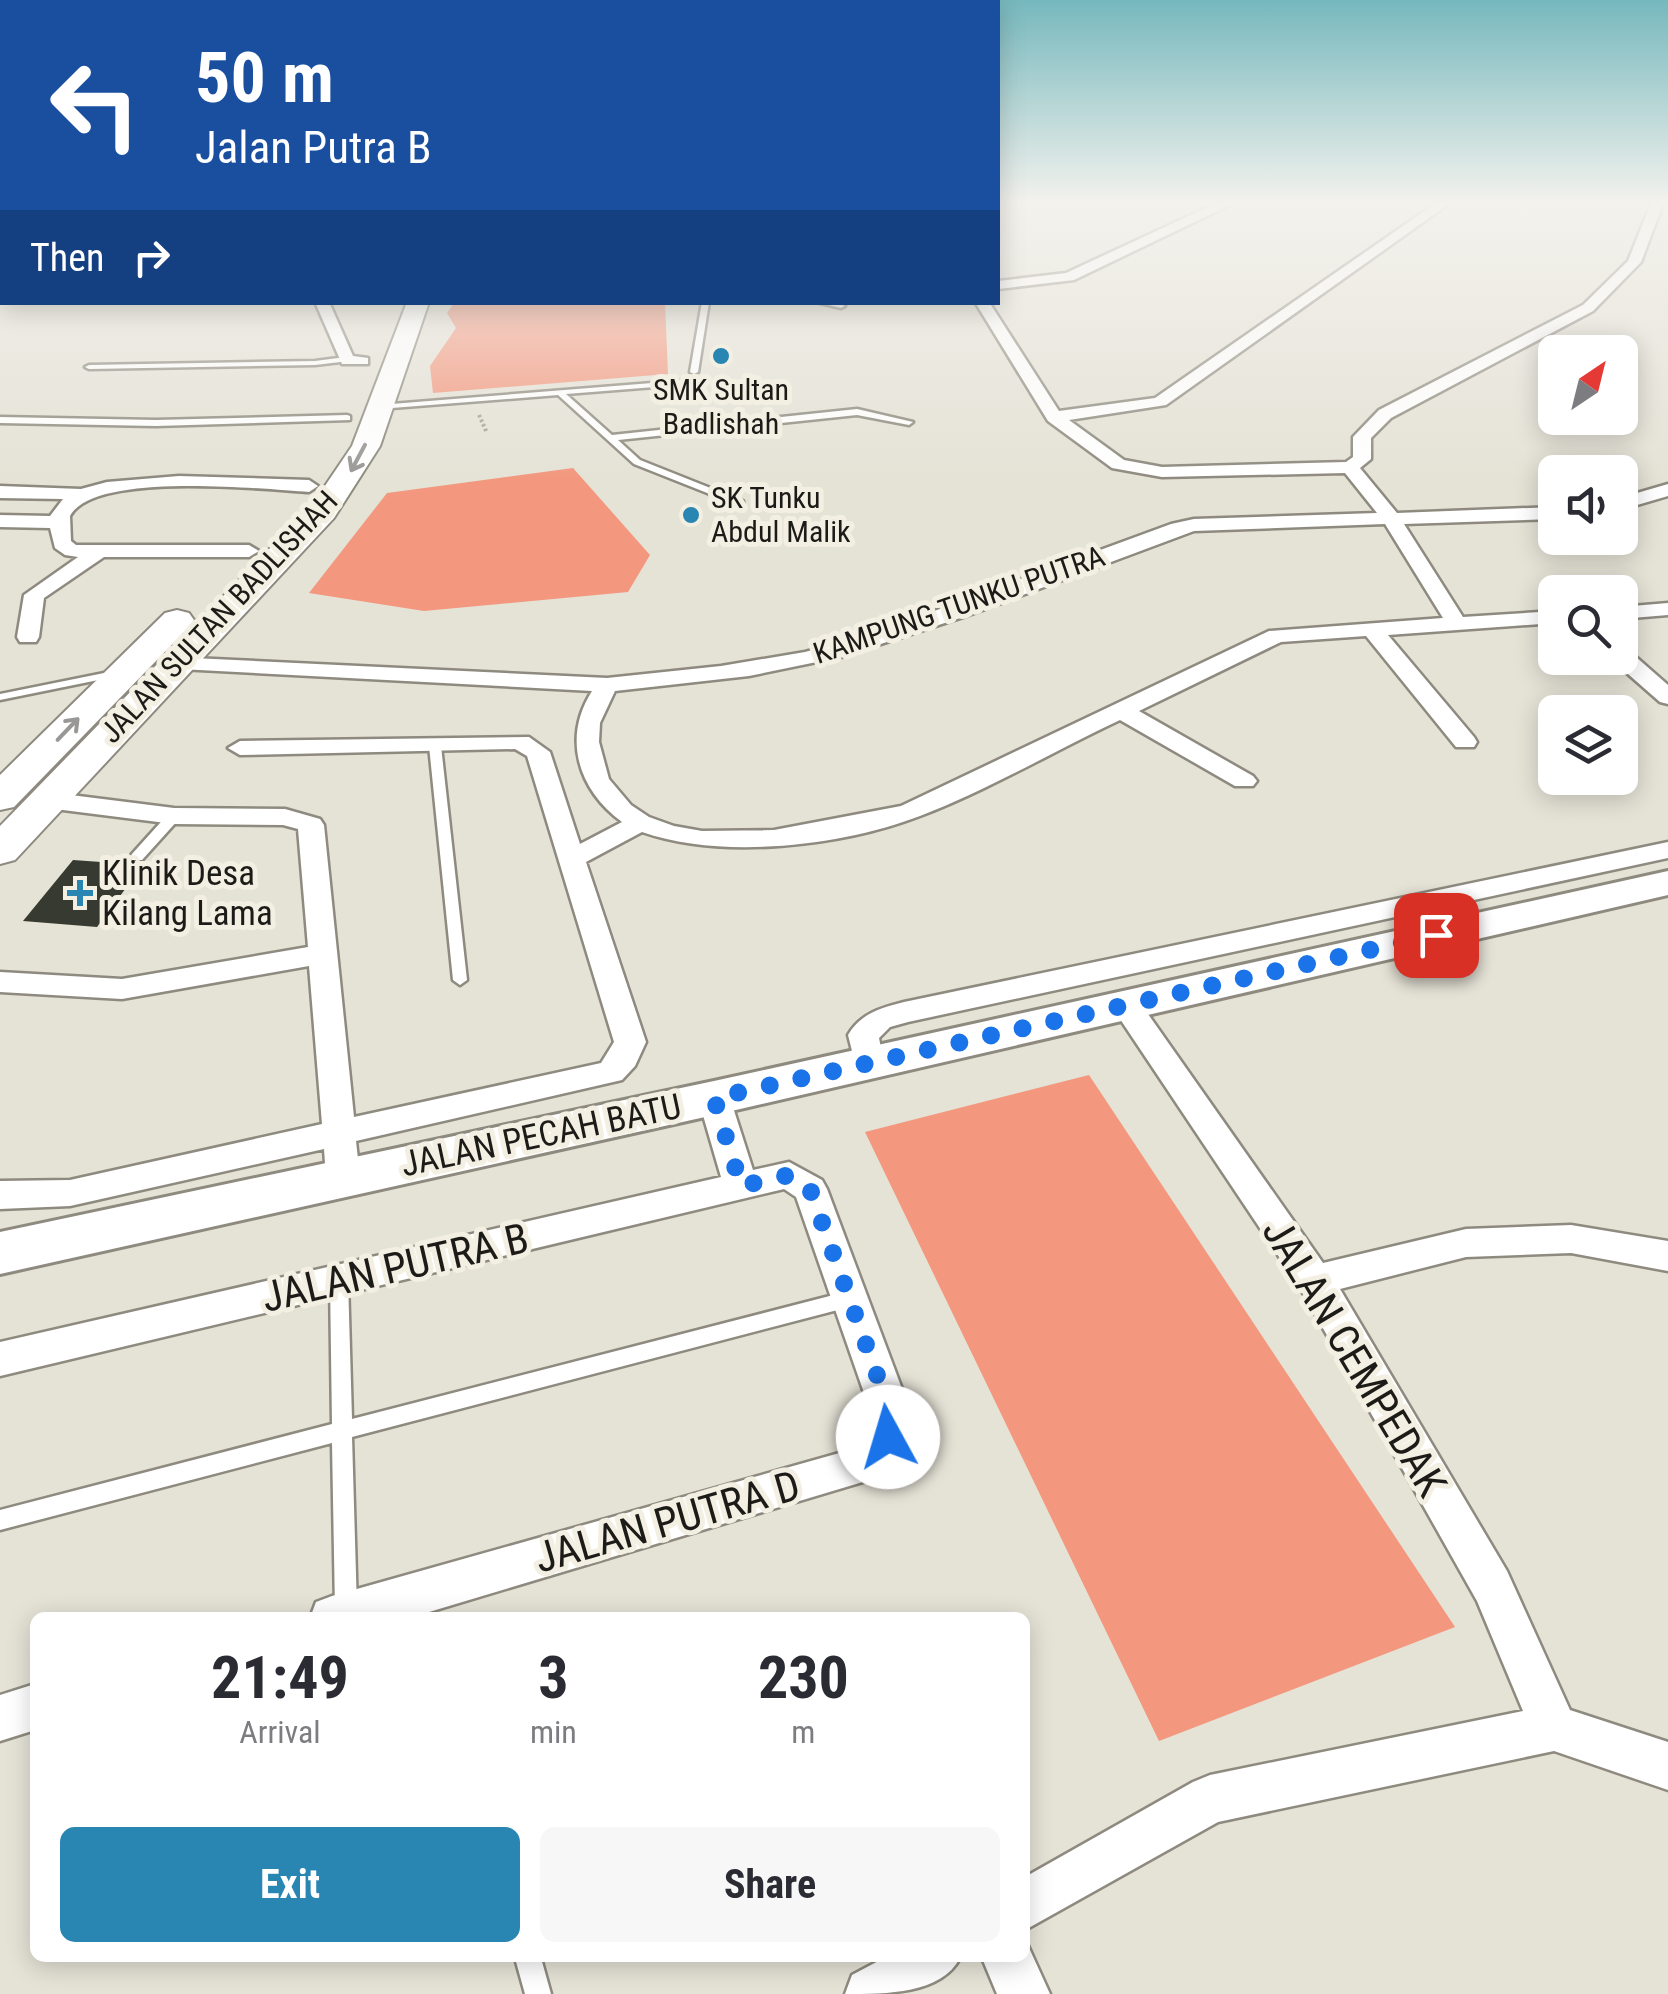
<!DOCTYPE html>
<html lang="en">
<head>
<meta charset="utf-8">
<style>
  body { margin:0; font-family:"Roboto Condensed",sans-serif; background:#f7f7f7; color:#2b2b33; height:100vh; display:flex; flex-direction:column; font-size:38px; white-space:nowrap }
  * { box-sizing:border-box; margin:0 }
  p { font-size:32px; color:#7c7c81 }
  .icon { flex:none; width:55px; height:55px; fill:none; stroke:currentColor; stroke-width:2; stroke-linecap:round; stroke-linejoin:round }
  .map { position:relative; flex:1; overflow:hidden }
  .side { position:absolute; left:30px; top:1612px; width:1000px; height:350px; display:flex; flex-direction:column; background:#fff; border-radius:15px; box-shadow:0 5px 25px #0003 }
  .side>* { flex:none }
  .hud { position:absolute; left:0px; top:0px; width:1000px; height:305px; box-shadow:0 5px 25px #0003; background:#1a4fa0; color:#fff; overflow:hidden }
  .needle { width:65px; rotate:35deg }
  .tools { position:absolute; left:1538px; top:335px; display:grid; gap:20px }
  .tools a { display:grid; place-items:center; width:100px; height:100px; border-radius:15px; background:#fff; box-shadow:0 5px 25px #0003; font-size:50px }
  .pin { position:absolute; display:grid; place-items:center; width:85px; height:85px; color:#fff; margin:-42px; border-radius:20px; box-shadow:0 5px 15px #0006 }
  .me { position:absolute; width:110px; margin:-55px; rotate:354deg; stroke-linejoin:round; filter:drop-shadow(0 0 8px #0008) }
  .turn { display:flex; align-items:center; gap:35px; height:210px; padding:0 30px; font-size:45px }
  .turn .icon { width:130px; height:130px; stroke-width:2.5 }
  .turn b { display:block; font-size:70px; line-height:85px }
  .then { display:flex; align-items:center; height:95px; padding:0 30px; background:#0003; gap:20px; font-size:38px }
  .eta { display:flex; justify-content:space-evenly; align-items:center; height:170px; text-align:center }
  .eta b { font-size:60px; font-weight:700; line-height:70px }
  .cta { display:flex; gap:20px; margin-top:auto; padding:20px 30px }
  .cta a { flex:1; height:115px; border-radius:15px; background:#2985b2; color:#fff; font-size:40px; font-weight:700; line-height:115px; text-align:center }
  .cta a+a { background:#f7f7f7; color:#2b2b33 }
  .map>svg:first-child { display:block }
</style>
</head>
<body>
<div class="map">
<svg width="1668" height="1994" viewBox="0 0 1668 1994">
  <rect width="100%" height="100%" fill="#e5e2d6"/>
  <path fill="#f3977e" d="M455,302L665,303L668,374L433,393L430,366L456,328L447,313Z
    M573,468L650,555L628,592L424,611L309,593L387,493Z
    M1089,1075L1455,1627L1159,1741L865,1132Z"/>
  <path fill="#373a30" d="M73,860L143,865L97,927L23,921Z"/>
  <g fill="none" stroke-linecap="round" stroke-linejoin="round">
    <g stroke="#8e8a7f" stroke-width="5">
      <path id="lane" d="M702,302H709L698,372L694,374L690,372Z
        M816,302H833L845,306L841,308Z
        M346,357L349,361L315,365L89,369L85,367L89,365L315,361Z
        M702,379H705V383L566,394L612,435L857,409L913,422L909,425L857,415L618,440L640,460L743,501V505L740,506L634,464L558,395L379,409L375,407L379,405Z
        M347,415L350,416V420L156,426L0,423V417L156,420Z
        M119,670L123,671V675L0,700V694Z
        M435,742L441,746L467,980L460,985L453,980L429,746Z
        M174,812L180,816L179,819L142,860H132L130,857L132,854L169,813Z
        M339,1272L345,1275L348,1280L352,1419L849,1291L856,1294L858,1299L856,1304L849,1307L352,1437L357,1609L352,1618L338,1617L335,1609L332,1443L0,1530V1510L332,1424L330,1280L333,1275Z
        M515,1958H541L551,1994H525Z"/>
    </g>
    <g stroke="#8e8a7f" stroke-width="5">
      <path id="street" d="M1221,201H1238L1074,280L998,289V281L1066,273Z
        M1439,201H1453L1166,405L1069,420L1124,460L1162,467L1346,462L1353,457V437L1379,410L1583,305L1628,261L1652,201H1664L1641,262L1593,311L1391,418L1371,438V459L1360,468L1397,513L1555,507V519L1404,524L1463,617L1555,611V623L1388,635L1474,737L1477,742L1474,747H1456L1366,636L1281,642L1139,711L1253,776L1257,781L1253,786H1235L1120,720C1054,751 988,790 920,816C842,846 722,860 642,832L586,862L646,1042L635,1066L622,1080L356,1141L360,1177L355,1186L343,1190L331,1186L326,1177L324,1149L70,1206L0,1209V1181L70,1180L322,1124L309,966L122,999L0,992V972L122,979L308,947L298,829L283,825L174,824L47,808L38,805L34,800L38,795L47,792L174,808L285,809L320,819L324,825L354,1117L601,1063L614,1042L527,756L515,749L240,755L228,748L240,741L529,737L550,752L580,844L622,822C578,790 562,738 592,691L180,669L172,667L169,662L172,657L607,678L721,666L805,652L869,635L1171,524L1194,519L1377,513L1345,473L1162,477L1112,468L1048,421L975,302H989L1059,411L1155,398ZM1385,524L1443,618L1269,631L901,806L774,830L702,831L674,826L649,817L631,805L609,779L599,742L600,723L615,691L749,676L841,657L969,615L1194,531Z
        M2,217V225L0,226V218Z
        M315,302H329L353,356L368,358V364H342Z
        M179,476L309,480L318,486L309,492C261,489 94,471 70,516L71,541L76,545H249L259,551L249,557H104L44,598L39,637L36,642H20L17,637L24,595L78,557L65,555L55,548L50,528L0,527V515L50,516L63,499L0,498V486L81,489L107,482Z
        M1668,484V496L1620,510V498Z
        M1668,603V615L1620,619V607Z
        M1620,648L1628,650L1668,685V704L1660,702L1612,660L1620,658Z
        M1668,842V858L908,1022L890,1027L879,1038L884,1063L879,1071L868,1074L857,1071L848,1035C861,1013 881,1008 904,1002Z
        M1125,994L1136,997L1323,1263L1466,1229L1571,1225L1668,1241V1271L1571,1253L1466,1257L1340,1289L1507,1571L1570,1710L1668,1742V1790L1554,1751L1218,1822L1025,1930V1877L1193,1782L1210,1775L1523,1711L1477,1601L1302,1291L1110,1004L1114,997Z
        M714,1086L725,1090L730,1098L753,1170L789,1162L822,1180L827,1189L911,1413L902,1450L876,1478L409,1618H310L316,1602L332,1596L850,1450L869,1429L871,1413L796,1197L784,1189L0,1376V1342L721,1177L698,1098L703,1090Z
        M35,1684V1730L0,1741V1695Z
        M1025,1939L1050,1994H997L982,1958H1025Z
        M884,1958H960C941,1994 887,1994 845,1994L852,1975Z"/>
    </g>
    <g stroke="#8e8a7f" stroke-width="6">
      <path id="secondary" d="M1668,871V895L714,1115L0,1274V1232L714,1081Z"/>
    </g>
    <g stroke="#8e8a7f" stroke-width="4">
      <path id="primary" d="M407,302H429L380,446L334,518L15,860L0,864V826L312,505L352,446Z
        M177,610L189,613L194,620L189,627L14,807L0,810V775L165,613Z"/>
    </g>
    <path stroke="#a3a198" stroke-width="4" stroke-dasharray="2.5 2.5" stroke-linecap="butt" d="M479,415L487,433"/>
    <use href="#lane" fill="#fff" fill-rule="evenodd"/>
    <use href="#street" fill="#fff" fill-rule="evenodd"/>
    <use href="#secondary" fill="#fff" fill-rule="evenodd"/>
    <use href="#primary" fill="#fff" fill-rule="evenodd"/>
  </g>
  <defs><path id="oneway-shaft" d="M-6 0H5M1.5-3L5.5 0L1.5 3" fill="none" stroke-width="1.6" stroke-linecap="round" stroke-linejoin="round" transform="scale(2.5)"/></defs>
  <g stroke="#999897">
    <use href="#oneway-shaft" transform="translate(358 458) rotate(118)"/>
    <use href="#oneway-shaft" transform="translate(68 729) rotate(-46)"/>
  </g>
  <linearGradient id="sky" x2="0" y2="1"><stop stop-color="#76b8bd"/><stop offset="0.42" stop-color="#f3f2ed"/><stop offset="1" stop-color="#f3f2ed" stop-opacity="0"/></linearGradient>
  <rect width="1668" height="481" fill="url(#sky)"/>
  <g fill="none" stroke-linecap="round" stroke-linejoin="round">
    <path stroke="#1a73e8" stroke-width="18" stroke-dasharray="0 32.4" d="M888,1437L891,1414L810,1189L789,1175L741,1186L714,1098L1436,935"/>
  </g>
  <g fill="#2985b2" stroke="#f3efe3" stroke-width="4">
    <circle cx="721" cy="356" r="10"/>
    <circle cx="691" cy="515" r="10"/>
    <path d="M75 878h10v10h10v10h-10v10h-10v-10h-10v-10h10z"/>
  </g>
  <g text-anchor="middle" stroke-width="10" stroke-linejoin="round" paint-order="stroke">
    <g font-size="30" fill="#1c1b17" stroke="#f3efe3">
      <text x="721" y="400">SMK Sultan<tspan x="721" dy="34">Badlishah</tspan></text>
      <text x="711" y="508" text-anchor="start">SK Tunku<tspan x="711" dy="34">Abdul Malik</tspan></text>
    </g>
    <g font-size="30" fill="#1c1b17" stroke="#f3efe3">
      <text transform="translate(959 605) rotate(-19)" y="10">KAMPUNG TUNKU PUTRA</text>
      <text transform="translate(219 617) rotate(-47)" y="10">JALAN SULTAN BADLISHAH</text>
    </g>
    <g font-size="35" fill="#1c1b17" stroke="#f3efe3" text-anchor="start">
      <text x="102" y="885">Klinik Desa<tspan x="102" dy="40">Kilang Lama</tspan></text>
    </g>
    <g font-size="35" fill="#1c1b17" stroke="#f3efe3">
      <text transform="translate(541 1135) rotate(-12)" y="12">JALAN PECAH BATU</text>
    </g>
    <g font-size="42" fill="#1c1b17" stroke="#f3efe3">
      <text transform="translate(395 1267) rotate(-13)" y="15">JALAN PUTRA B</text>
      <text transform="translate(1355 1357) rotate(59)" y="15">JALAN CEMPEDAK</text>
      <text transform="translate(667 1521) rotate(-16)" y="15">JALAN PUTRA D</text>
    </g>
  </g>
</svg>
<div class="tools">
<a><svg class="needle" viewBox="-14 -14 28 28"><path d="M0-13l5 13h-10z" fill="#e53935"/><path d="M0 13l5-13h-10z" fill="#7c7c81"/></svg></a>
<a><svg class="icon" aria-label="sound" viewBox="0 0 24 24"><path d="M4 9h4l5-4v14l-5-4H4zM17 9q2 3 0 6"/></svg></a>
<a><svg class="icon" aria-label="search" viewBox="0 0 24 24"><circle cx="10" cy="10" r="6"/><path d="M15 15l6 6"/></svg></a>
<a><svg class="icon" aria-label="layers" viewBox="0 0 24 24"><path d="M12 4l9 5-9 5-9-5zM3 14l9 5 9-5"/></svg></a>
</div>
<div class="pin" style="left:1436px;top:935px;background:#d93025"><svg class="icon" aria-label="arrive" viewBox="0 0 24 24"><path d="M6 21V4h12l-3 4 3 4H6"/></svg></div>
<svg class="me" style="left:888px;top:1437px" viewBox="-20 -20 40 40"><circle r="19" fill="#fff"/><path d="M0-13L10 11 0 6-10 11z" fill="#1a73e8"/></svg>
<div class="hud">
<div class="turn"><svg class="icon" aria-label="left" viewBox="0 0 24 24"><path d="M17 20v-9H6M10 6l-5 5 5 5"/></svg><div><b>50 m</b>Jalan Putra B</div></div>
<div class="then">Then<svg class="icon" aria-label="right" viewBox="0 0 24 24"><path d="M7 20v-9h11M14 6l5 5-5 5"/></svg></div>
</div>
<section class="side">
<div class="eta">
<div><b>21:49</b><p>Arrival</p></div>
<div><b>3</b><p>min</p></div>
<div><b>230</b><p>m</p></div>
</div>
<div class="cta"><a>Exit</a><a>Share</a></div>
</section>
</div>
</body>
</html>
